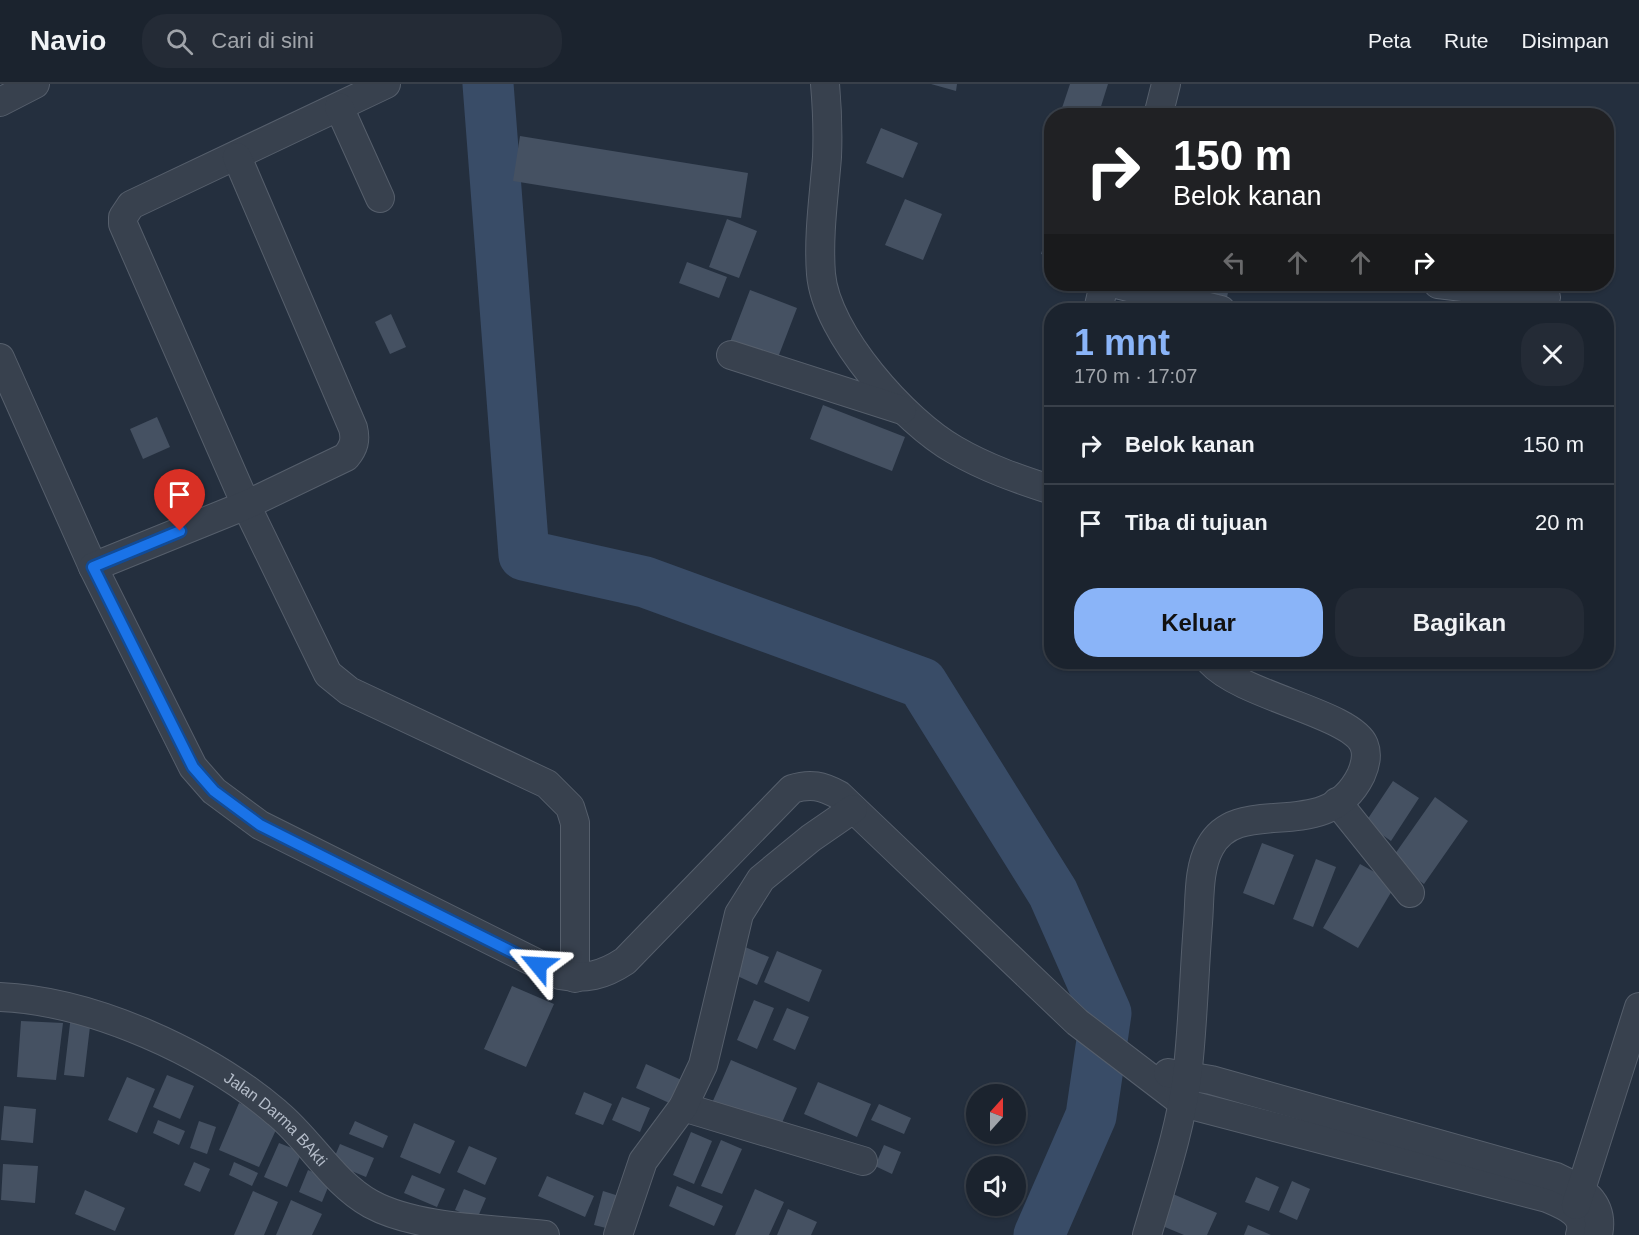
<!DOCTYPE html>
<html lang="id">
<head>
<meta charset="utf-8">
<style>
  body { margin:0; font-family:Helvetica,sans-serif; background:#242b36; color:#f1f3f6; height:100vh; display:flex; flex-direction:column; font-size:22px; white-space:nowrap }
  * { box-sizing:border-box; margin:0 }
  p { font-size:20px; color:#a0a4aa }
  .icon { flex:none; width:33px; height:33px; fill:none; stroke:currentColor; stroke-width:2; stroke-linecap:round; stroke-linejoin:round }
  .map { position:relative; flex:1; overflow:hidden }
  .sheet { position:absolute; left:1044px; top:219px; width:570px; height:366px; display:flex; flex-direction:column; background:#1b232e; border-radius:24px; box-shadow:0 2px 4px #0004,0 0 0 2px #39404a }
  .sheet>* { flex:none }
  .banner { position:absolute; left:1044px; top:24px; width:570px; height:183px; border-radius:24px; box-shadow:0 2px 4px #0004,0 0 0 2px #39404a; background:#202124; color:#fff; overflow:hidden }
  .needle { width:39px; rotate:21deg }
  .controls { position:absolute; left:966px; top:1000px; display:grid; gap:12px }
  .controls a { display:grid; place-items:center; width:60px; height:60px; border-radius:50%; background:#1b232e; box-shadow:0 2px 4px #0004,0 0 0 2px #39404a; font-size:30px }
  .pin { position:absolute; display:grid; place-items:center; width:51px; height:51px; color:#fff; margin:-62px -26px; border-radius:50% 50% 50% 0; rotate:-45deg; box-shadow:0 0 6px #0007 }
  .pin .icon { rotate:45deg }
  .me { position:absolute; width:66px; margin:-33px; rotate:297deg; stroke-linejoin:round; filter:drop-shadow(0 0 4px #0008) }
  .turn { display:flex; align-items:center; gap:21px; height:126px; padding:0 30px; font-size:27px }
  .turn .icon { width:78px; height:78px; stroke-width:2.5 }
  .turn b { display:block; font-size:42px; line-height:51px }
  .lanes { display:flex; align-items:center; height:57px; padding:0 30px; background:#0003; justify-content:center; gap:30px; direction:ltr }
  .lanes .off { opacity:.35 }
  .round { display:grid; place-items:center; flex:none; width:63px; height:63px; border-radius:24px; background:#242b36 }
  .summary { display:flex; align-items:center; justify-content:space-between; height:102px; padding:0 30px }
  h1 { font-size:36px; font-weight:600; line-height:45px; color:#8ab4f8 }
  .cta { display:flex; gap:12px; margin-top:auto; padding:12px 30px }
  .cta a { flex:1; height:69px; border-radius:24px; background:#8ab4f8; color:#111; font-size:24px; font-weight:600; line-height:69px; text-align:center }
  .cta a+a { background:#242b36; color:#f1f3f6 }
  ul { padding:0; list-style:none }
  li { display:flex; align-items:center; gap:18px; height:78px; padding:0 30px; border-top:2px solid #39404a }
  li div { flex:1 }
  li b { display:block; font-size:22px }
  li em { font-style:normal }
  header { display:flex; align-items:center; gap:36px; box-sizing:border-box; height:84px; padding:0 30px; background:#1b232e; border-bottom:2px solid #39404a }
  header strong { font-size:28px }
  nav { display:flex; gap:33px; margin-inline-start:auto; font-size:21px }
  .search { width:420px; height:54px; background:#242b36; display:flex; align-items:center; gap:15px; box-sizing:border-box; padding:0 21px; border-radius:24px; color:#a0a4aa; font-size:22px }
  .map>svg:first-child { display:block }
</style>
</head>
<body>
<header>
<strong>Navio</strong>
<div class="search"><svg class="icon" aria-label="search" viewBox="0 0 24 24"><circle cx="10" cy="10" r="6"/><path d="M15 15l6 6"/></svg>Cari di sini</div>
<nav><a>Peta</a><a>Rute</a><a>Disimpan</a></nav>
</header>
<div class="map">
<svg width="1639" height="1151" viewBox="0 0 1639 1151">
  <rect width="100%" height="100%" fill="#242f3e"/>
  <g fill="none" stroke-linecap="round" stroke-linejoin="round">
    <path stroke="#394c67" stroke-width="51" d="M488,0L524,471L645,498L922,599L1053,809L1106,929L1091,1032L1039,1151"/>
  </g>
  <path fill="#455162" d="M931,0H957L956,7Z
    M1070,0H1108L1098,32H1086L1062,24Z
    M881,44L918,59L903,94L866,79Z
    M520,52L748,89L741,134L513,97Z
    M905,115L942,130L923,176L885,161Z
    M727,135L757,147L739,194L709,183Z
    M1051,138H1052V173L1041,170Z
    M687,178L727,193L719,214L679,199Z
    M1195,200H1230L1227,213L1193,206Z
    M750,206L797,224L777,276L730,258Z
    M391,230L406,263L390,270L375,238Z
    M823,321L905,353L892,387L810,355Z
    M157,333L170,363L143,375L130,345Z
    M1393,697L1419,714L1391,757L1365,739Z
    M1435,713L1468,737L1424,800L1390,777Z
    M1262,759L1294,771L1274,821L1243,809Z
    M1316,775L1336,783L1313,843L1293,835Z
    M1360,780L1396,800L1358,864L1323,844Z
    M745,863L769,873L757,901L733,890Z
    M777,867L822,886L809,918L764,898Z
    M512,902L554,920L526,983L484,965Z
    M754,916L774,924L757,965L737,956Z
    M787,924L809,933L795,966L773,956Z
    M71,931L91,934L84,993L64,991Z
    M21,937L63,939L56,996L17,993Z
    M731,976L797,1004L778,1048L712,1019Z
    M646,980L686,998L676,1022L636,1004Z
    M167,991L194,1002L180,1035L153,1023Z
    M127,993L155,1005L137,1049L108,1036Z
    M818,998L871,1020L857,1053L804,1030Z
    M584,1008L612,1020L603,1041L575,1030Z
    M622,1013L650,1024L640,1048L612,1036Z
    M239,1019L280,1037L259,1083L219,1066Z
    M879,1020L911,1034L904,1050L871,1036Z
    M4,1022L36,1025L33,1059L1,1056Z
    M158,1036L185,1047L179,1061L153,1049Z
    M199,1037L216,1043L207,1070L190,1064Z
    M355,1037L388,1052L383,1064L349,1050Z
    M414,1039L455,1057L440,1090L400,1073Z
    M691,1048L712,1057L694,1100L673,1091Z
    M721,1056L742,1065L722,1110L701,1102Z
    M279,1059L302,1068L287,1103L264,1093Z
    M340,1060L374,1074L366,1093L332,1079Z
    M884,1061L901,1068L892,1090L875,1082Z
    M469,1062L497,1074L485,1101L457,1088Z
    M194,1078L210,1085L200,1108L184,1101Z
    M234,1078L258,1089L252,1102L229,1091Z
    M3,1080L38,1082L35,1119L1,1116Z
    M308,1086L331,1096L322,1118L299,1108Z
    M412,1091L445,1105L437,1123L404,1109Z
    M547,1092L594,1112L585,1133L538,1112Z
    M1256,1093L1279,1103L1269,1127L1245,1118Z
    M1292,1097L1310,1105L1297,1136L1279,1128Z
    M677,1102L723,1122L714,1142L669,1122Z
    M464,1105L486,1114L477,1135L455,1126Z
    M755,1105L784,1118L769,1151H735Z
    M85,1106L125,1124L115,1147L75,1130Z
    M253,1107L278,1118L264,1151H234Z
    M603,1107L619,1112L610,1145L594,1141Z
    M1173,1110L1217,1129L1207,1151H1184L1160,1141Z
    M291,1116L322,1130L312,1151H276Z
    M788,1125L817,1138L811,1151H777Z
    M1248,1141L1271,1151H1244Z"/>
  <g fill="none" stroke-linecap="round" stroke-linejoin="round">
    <g stroke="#565f6c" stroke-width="30">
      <g id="minor">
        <path d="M386,0L131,121L123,133V140L246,421L328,590L349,607L547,700L570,723L575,739V894"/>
        <path d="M825,0C827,23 828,49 827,73C824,112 818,151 821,190C826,250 905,338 955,366C986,384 1018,395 1052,406"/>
        <path d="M0,18L35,0"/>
        <path d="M339,23L380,114"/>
        <path d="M1158,32L1166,0"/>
        <path d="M1116,200L1221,226"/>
        <path d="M1438,200L1546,213"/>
        <path d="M1098,226L1104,200"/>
        <path d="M731,271L902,326"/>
        <path d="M0,274L93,483L193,683L214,707L260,741L560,891C585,896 604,891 625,877L792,705C811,699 822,702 839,711L1077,938L1183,1019L1547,1114C1563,1121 1587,1129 1580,1151"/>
        <path d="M93,483L246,421L346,373C354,363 356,356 353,344L237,73"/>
        <path d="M1337,718L1410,809"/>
        <path id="s1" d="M0,913C93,917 207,969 277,1029C310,1056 333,1099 371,1120C417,1145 493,1145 545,1151"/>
        <path d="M1168,989L1211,996L1556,1093C1581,1104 1605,1118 1598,1151"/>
        <path d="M683,1023L863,1077"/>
        <path d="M1576,1121L1639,923"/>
        <path d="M618,1151L643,1077L683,1023L703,981L739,830L761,795L811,754L853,725"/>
        <path d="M1147,1151C1162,1099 1180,1047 1187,993C1193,942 1194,890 1198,839C1200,814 1198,785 1210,763C1239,708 1326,763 1361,691C1365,682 1368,671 1364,661C1352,630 1242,612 1211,578"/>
      </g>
    </g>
    <use href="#minor" stroke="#38414e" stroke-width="28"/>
  </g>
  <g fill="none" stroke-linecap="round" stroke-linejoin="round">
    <g stroke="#114b97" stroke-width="15">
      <path id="route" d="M180,447L93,483L193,683L214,707L260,741L538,881"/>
    </g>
    <use href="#route" stroke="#1a73e8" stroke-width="10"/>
  </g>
  <g text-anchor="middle" stroke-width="6" stroke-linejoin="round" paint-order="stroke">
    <g font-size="16" fill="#b4bcc9" stroke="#1d2633">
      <text dy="6" stroke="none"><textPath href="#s1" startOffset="308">Jalan Darma BAkti</textPath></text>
    </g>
  </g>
</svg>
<div class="controls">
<a><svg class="needle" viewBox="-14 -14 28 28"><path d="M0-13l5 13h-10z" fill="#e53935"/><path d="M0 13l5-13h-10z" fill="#a0a4aa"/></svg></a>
<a><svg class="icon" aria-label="sound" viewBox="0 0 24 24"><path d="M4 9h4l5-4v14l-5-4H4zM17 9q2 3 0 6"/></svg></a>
</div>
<div class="pin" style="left:180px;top:447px;background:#d93025"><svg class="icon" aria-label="arrive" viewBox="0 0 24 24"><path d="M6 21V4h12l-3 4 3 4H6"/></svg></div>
<svg class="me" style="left:538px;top:881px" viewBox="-20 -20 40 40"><path d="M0-17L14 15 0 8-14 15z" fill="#1a73e8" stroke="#fff" stroke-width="4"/></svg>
<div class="banner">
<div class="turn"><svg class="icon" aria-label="right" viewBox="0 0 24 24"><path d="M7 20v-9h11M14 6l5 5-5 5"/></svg><div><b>150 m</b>Belok kanan</div></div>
<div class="lanes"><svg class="icon off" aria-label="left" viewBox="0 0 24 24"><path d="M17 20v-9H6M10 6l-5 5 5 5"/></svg><svg class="icon off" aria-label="ahead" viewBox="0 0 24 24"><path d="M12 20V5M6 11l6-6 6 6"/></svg><svg class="icon off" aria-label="ahead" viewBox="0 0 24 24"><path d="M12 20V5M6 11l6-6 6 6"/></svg><svg class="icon" aria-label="right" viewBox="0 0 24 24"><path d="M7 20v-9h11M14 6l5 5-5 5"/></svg></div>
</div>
<section class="sheet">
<div class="summary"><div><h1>1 mnt</h1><p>170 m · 17:07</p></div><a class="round"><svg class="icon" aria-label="close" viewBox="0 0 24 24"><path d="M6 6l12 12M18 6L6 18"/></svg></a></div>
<ul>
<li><svg class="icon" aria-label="right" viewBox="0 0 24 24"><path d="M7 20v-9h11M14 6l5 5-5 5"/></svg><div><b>Belok kanan</b></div><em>150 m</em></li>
<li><svg class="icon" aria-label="arrive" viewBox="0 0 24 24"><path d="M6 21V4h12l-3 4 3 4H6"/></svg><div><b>Tiba di tujuan</b></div><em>20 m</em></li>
</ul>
<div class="cta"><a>Keluar</a><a>Bagikan</a></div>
</section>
</div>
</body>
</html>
